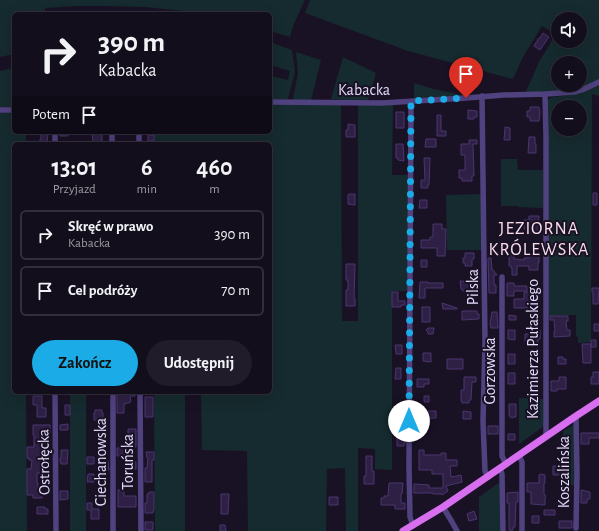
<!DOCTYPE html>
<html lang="pl">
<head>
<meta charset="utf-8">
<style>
  body { margin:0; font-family:"Alegreya Sans",sans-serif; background:#201c29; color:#f1f3f6; height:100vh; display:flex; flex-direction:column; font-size:15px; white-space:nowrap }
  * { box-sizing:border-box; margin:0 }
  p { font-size:13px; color:#9d9ca3 }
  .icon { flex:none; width:22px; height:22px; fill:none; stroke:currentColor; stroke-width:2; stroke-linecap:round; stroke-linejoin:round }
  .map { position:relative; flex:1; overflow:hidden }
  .sheet { position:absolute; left:12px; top:142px; width:260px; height:252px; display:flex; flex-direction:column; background:#130e1c; border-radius:6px; box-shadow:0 4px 16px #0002,0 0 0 1px #322e3b }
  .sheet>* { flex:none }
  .banner { position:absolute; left:12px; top:12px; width:260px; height:122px; border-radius:6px; box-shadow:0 4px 16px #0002,0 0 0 1px #322e3b; background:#130e1c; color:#f1f3f6; overflow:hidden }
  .tools { position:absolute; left:551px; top:12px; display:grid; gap:8px }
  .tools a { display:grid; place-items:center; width:36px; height:36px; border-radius:50%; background:#130e1c; box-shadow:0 4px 16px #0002,0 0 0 1px #322e3b; font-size:20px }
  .pin { position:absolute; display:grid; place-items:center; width:34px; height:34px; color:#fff; margin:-41px -17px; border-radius:50% 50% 50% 0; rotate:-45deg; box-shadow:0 0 4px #0007 }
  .pin .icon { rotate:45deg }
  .me { position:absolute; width:44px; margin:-22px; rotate:0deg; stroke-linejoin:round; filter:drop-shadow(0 0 3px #0008) }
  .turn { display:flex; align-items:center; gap:14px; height:84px; padding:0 20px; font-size:18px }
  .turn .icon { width:52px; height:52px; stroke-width:2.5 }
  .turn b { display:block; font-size:28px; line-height:34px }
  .then { display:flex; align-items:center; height:38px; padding:0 20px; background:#0003; gap:8px; font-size:15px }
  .eta { display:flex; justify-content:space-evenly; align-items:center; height:68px; text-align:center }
  .eta b { font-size:24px; font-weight:700; line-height:28px }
  .button { display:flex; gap:8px; margin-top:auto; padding:8px 20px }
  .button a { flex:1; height:46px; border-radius:24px; background:#1bace7; color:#111; font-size:16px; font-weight:700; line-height:46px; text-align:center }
  .button a+a { background:#201c29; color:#f1f3f6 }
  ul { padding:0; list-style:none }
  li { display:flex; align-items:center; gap:12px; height:50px; margin:0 8px 6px; padding:0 12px; border:2px solid #322e3b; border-radius:6px }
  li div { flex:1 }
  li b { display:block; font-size:15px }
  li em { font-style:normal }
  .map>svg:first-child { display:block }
</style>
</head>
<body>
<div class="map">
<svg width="599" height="531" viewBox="0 0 599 531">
  <rect width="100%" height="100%" fill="#191225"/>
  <path fill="#162b2f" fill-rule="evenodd" d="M0,0H305L293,26L290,37L270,31V14H201L185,11L144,7L106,6H77L45,8V14H14V54L0,57Z
    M310,0H599V80L580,89L525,94L539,62L556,34L542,26L523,57L513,79L408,51L305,13ZM558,19H580V41H558ZM558,63H580V85H558Z
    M270,42L292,50L295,72L288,99L278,100L270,99V76L288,80L290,71L270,65Z
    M296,52L321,60L311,100H294L293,98L298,73Z
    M343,57L376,73L368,101L331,99Z
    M14,68V107H0V71Z
    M414,83L433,89L467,96L414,99Z
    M599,84V96L592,94L591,342L578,343V338L576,335V315L548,316V99L552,97L569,95ZM558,107H580V129H558Z
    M270,104L341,105L342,321H358V105H393L392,175H409V291H392V470L375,469V449L358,448V531H346L345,468L327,469L326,531H248L247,451L202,450L201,392H270V144H154V132H270Z
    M0,113H14V132H26V144H14V392H26L27,531H0Z
    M501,159H517L518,170H543V208L518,207V206H501Z
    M481,194L483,250H447L446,195Z
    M70,392H86V531H70Z
    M154,392H185V531H155Z
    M519,398L543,399L544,426L519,444Z
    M575,424V485L563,486V431Z
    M501,481V531H479V497Z"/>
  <path fill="#2e2044" stroke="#4b356e" d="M543,33L549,37L540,50L534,46L539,38H540Z
    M530,107H539L540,112L539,121H530V117H527V111H530Z
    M468,110L477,111V117H474V119H468Z
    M396,112H404V128H396Z
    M437,115H441V131H446V136H437Z
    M348,124L355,125V137H346V130H348Z
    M505,127L510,128V140H504Z
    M41,132L48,133L47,143H40V139H41Z
    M60,132H68V136H60Z
    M95,132L102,133V143H93L92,133Z
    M148,135H154V141H148Z
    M529,137H535V144H536V153H528Z
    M426,139H436V147H425Z
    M469,140H477V144H473L474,176H472V181H462V178H459V170H465V155H461V144H469Z
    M396,144H403L404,161L398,160V158H396Z
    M424,158H430L429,185H428V188H421V180H425Z
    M593,193H597V205H593Z
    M349,194H355V205L348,204V195Z
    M420,200H427V208H419Z
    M529,216H539L538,233H529V229H524V220H529Z
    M433,224H442V229H446L445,256H437V248H421V240H430V237H433Z
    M465,253H474V259H472V266H465V263H463V258H465Z
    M529,254H539V263H538V270H529V266H517V275H512V268H511V266H509V255H514V259L524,260V258H529Z
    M488,258H491L492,270H493L497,275H494V285H496V293H489Z
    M421,260H427V267H421Z
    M346,264H355L354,298H355V306H346V290H348V280H346Z
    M460,281L475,282V287H471V293H469L467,294L461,289Z
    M420,282H428V283H443V288H425V298H419Z
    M507,283H514V286H527V291H514V296H507Z
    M592,288H599L598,304H593V292H592Z
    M392,292H398V301H405V305H401V307H392Z
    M524,292H539L538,308H514V299H524Z
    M442,303L457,308V309H443Z
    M422,307H430V322H422Z
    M462,311H477V314H479V319L462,320Z
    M492,312H497L498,328H491L490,324Z
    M509,315L516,316V320H509Z
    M550,316H568V321H566L567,330H570V336L554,337V331H555L554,320H550Z
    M594,324H599V331H594Z
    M428,328H434L433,334H428V332L426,330Z
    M508,330H515V340L508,339Z
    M529,330H540V339H538V346H529V342H525V334H529Z
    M591,340H596V347H591Z
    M582,344H591V363H583Z
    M395,345H402V354H396Z
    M423,353H431V362L423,361Z
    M508,354H515V364H508Z
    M558,357H563V359H566V364H558Z
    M447,359H463V369H447Z
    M396,368H401V379H395Z
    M491,369L496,370V388H489Z
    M593,372H599V384H591V377H593Z
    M508,373H515V384H508Z
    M464,377H476V382H472L471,400H469V403H462V401H461V390H464Z
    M559,377H566V389H557V391H551V381H559Z
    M417,379H429V384H424V387H417Z
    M117,392H135V396H130L131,402H129V403H126V404H124V413H117Z
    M33,396H42V408H46V417H37V405H33Z
    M424,396H429V402H424Z
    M145,397H153V417H145Z
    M509,404H516V417H513V418L510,417L509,415Z
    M65,405H70V415H65Z
    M422,409H426V411H436V418L421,419Z
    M95,410H102V413H103V420H100L98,422L97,420H94V413H95Z
    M463,411L471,412V419H463Z
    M68,424V430H60V425Z
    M33,425H50V433H43V452H44V462H41V473H37V483H38V488H41V493H42V498H33V495H27V469H31L32,460H29V458H27V447H34V435H33Z
    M488,426H498V434H488Z
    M128,429H136V447H131V455L117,456V448H119V447L128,446Z
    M397,433H404L405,444H404V446H397Z
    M581,433H599V438H589V444H581Z
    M508,434H515V440H508Z
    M61,450H68L67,464H61V462H60V458H61Z
    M419,450H424V455H441V453H446V460H457V466H450L451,477L461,475L462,482L446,486L448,491L442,495V494H433V493H414V484L429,485V488H443V474H432V470H419Z
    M146,452H154V460H152V482H145V468H147L148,458H147Z
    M366,456H372V471H374V484H364V476H366Z
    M87,457H94V464H87Z
    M103,461H108L109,470H104Z
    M129,462H136V469H129Z
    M553,466H561V475H553Z
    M88,474H94V482H87Z
    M541,474L545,475V483H544V494L546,496L545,498V505L531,504V492H527V483H539V475Z
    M389,483H403L402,494H401V503H405V509H395V505H381V498H384V496H388Z
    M118,490H124V496H136V507H118Z
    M581,490L590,492V499H587V503H581Z
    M60,491H68V499L60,500Z
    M99,491H106V498H99Z
    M149,492H154V511H153V513H145V503H147V494H149Z
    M518,492V502H516L515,527H513V530H509V503H507V493Z
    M561,493H569V502H560Z
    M221,494H229L228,514H221Z
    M329,497H338V505H329Z
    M87,503H92V509H99V519H91V510H87Z
    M37,507H45V509H48V514H37Z
    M544,510H555V515H544Z
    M474,511L477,519L469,521L467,514Z
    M532,516H539V523H532Z
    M559,521H572V528H559Z
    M145,522H153V530H145Z
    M220,525H225L226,531H220Z"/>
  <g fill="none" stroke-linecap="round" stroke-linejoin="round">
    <path stroke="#50427f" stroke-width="5.5" d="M545,94L546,137V436
      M482,96L485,343L483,421L485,471L488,477
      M411,101L409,466L410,517L413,526
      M270,102L382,103L466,98L504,95L546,94L574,92L584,89L599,82
      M0,110H14
      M112,132V144
      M139,132V144
      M55,144V132
      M502,277V456L506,464
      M55,392L56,531
      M113,392V531
      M140,392L141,531
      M576,416L577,474L576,528
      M519,455L522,462V531
      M500,468L502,474L503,531
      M443,507L452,522L457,531"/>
    <path stroke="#d76def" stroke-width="7" d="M403,531L443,507L576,416L599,401"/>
  </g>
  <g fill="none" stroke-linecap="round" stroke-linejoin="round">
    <path stroke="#1bace7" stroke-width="7" stroke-dasharray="0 12.6" d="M409,421L411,101L466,98"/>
  </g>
  <g text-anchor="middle" stroke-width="4" stroke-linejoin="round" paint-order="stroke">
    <g font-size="16" fill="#e4dafb" stroke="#191225">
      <text x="364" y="95">Kabacka</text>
      <text transform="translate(472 287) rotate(-90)" y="6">Pilska</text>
      <text transform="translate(532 349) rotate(-90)" y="6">Kazimierza Pułaskiego</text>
      <text transform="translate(489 371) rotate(-90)" y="6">Gorzowska</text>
      <text transform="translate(43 462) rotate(-91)" y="6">Ostrołęcka</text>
      <text transform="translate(100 462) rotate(-90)" y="6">Ciechanowska</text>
      <text transform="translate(127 462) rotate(-90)" y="6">Toruńska</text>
      <text transform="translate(563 472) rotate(-90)" y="6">Koszalińska</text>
    </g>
    <g font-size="18" letter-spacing="1" fill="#fbdcea" stroke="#191225">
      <text x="539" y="234">JEZIORNA<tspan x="539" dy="21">KRÓLEWSKA</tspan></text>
    </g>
  </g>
</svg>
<div class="tools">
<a><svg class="icon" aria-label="sound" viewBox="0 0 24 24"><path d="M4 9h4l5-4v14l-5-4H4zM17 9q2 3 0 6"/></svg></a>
<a>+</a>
<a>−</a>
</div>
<div class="pin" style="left:466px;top:98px;background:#d93025"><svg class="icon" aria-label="arrive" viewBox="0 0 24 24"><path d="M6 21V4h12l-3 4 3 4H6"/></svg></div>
<svg class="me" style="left:409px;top:421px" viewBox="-20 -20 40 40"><circle r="19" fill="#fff"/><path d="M0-13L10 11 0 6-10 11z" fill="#1bace7"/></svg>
<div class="banner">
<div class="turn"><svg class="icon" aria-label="right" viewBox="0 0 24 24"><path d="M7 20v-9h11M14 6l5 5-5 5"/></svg><div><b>390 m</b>Kabacka</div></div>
<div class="then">Potem<svg class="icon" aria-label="arrive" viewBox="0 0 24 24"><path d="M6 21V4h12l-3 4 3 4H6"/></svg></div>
</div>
<section class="sheet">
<div class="eta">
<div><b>13:01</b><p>Przyjazd</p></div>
<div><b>6</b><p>min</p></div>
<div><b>460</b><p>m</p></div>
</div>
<ul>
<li><svg class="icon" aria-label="right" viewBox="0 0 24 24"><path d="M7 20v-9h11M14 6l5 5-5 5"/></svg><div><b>Skręć w prawo</b><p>Kabacka</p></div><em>390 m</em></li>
<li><svg class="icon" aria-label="arrive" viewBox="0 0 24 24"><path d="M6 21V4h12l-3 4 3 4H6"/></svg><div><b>Cel podróży</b></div><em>70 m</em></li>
</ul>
<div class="button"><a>Zakończ</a><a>Udostępnij</a></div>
</section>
</div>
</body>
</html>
